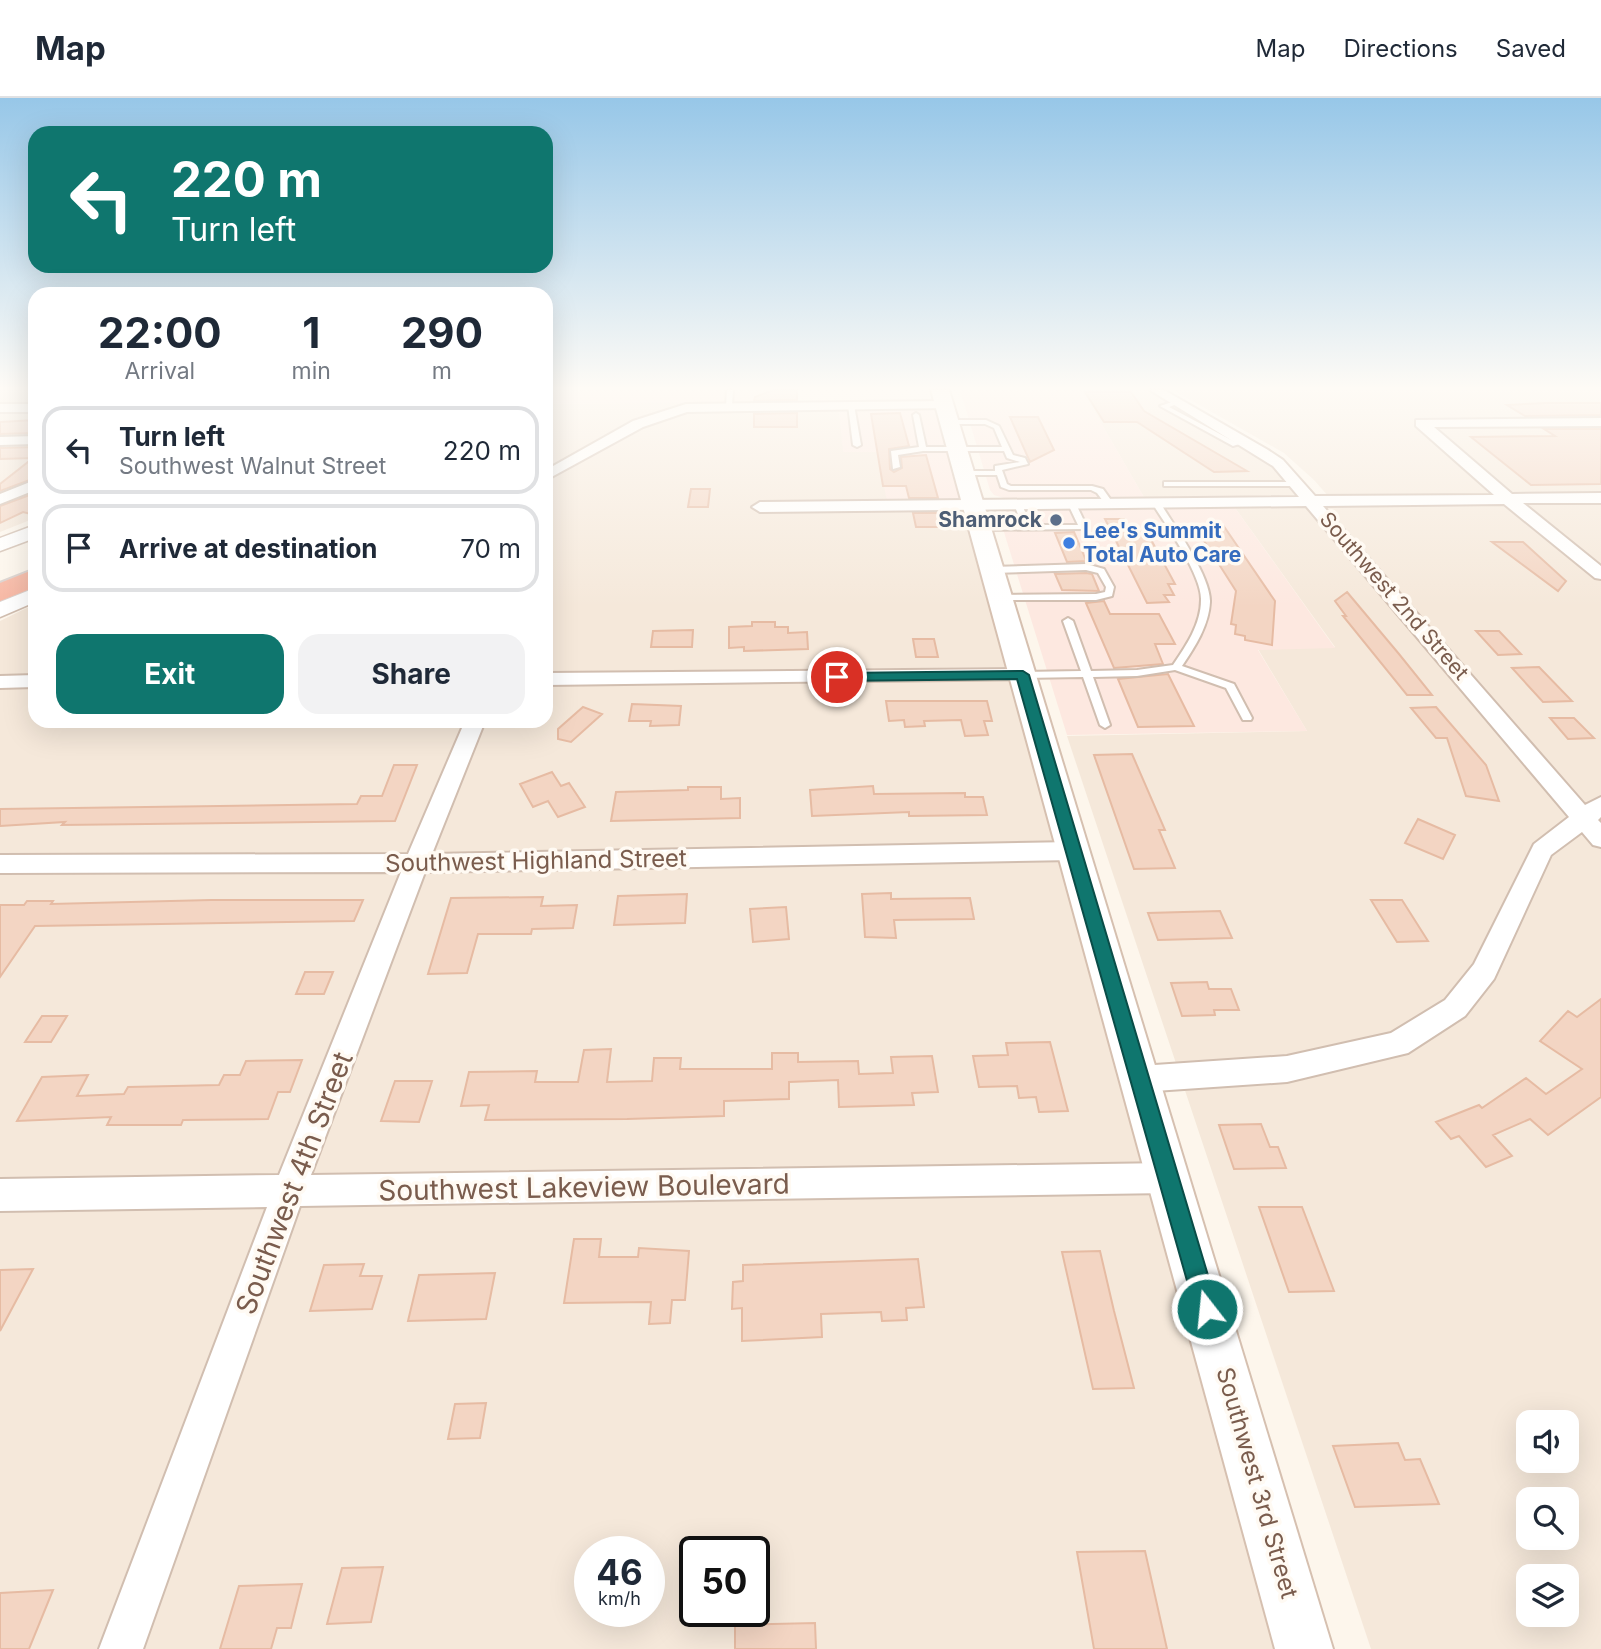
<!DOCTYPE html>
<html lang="en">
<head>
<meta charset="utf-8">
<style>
  body { margin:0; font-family:Inter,sans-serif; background:#f2f2f3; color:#1f2937; height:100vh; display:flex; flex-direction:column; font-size:26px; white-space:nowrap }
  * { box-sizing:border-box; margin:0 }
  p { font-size:23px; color:#747a83 }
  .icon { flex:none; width:38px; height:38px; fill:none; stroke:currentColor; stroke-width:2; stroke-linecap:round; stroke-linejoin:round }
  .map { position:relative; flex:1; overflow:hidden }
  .side { position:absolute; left:28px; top:189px; width:525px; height:441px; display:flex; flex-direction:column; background:#fff; border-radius:21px; box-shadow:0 7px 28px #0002 }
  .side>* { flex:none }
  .banner { position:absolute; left:28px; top:28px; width:525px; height:147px; border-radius:21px; box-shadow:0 7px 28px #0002; background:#0f766e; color:#fff; overflow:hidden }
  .fabs { position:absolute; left:1516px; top:1312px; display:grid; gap:14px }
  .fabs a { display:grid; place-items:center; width:63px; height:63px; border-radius:14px; background:#fff; box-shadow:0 7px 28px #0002; font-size:35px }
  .speed { position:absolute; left:574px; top:1438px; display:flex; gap:14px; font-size:35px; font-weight:700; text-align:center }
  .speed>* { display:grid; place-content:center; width:91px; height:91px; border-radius:50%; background:#fff; box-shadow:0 7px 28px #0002; line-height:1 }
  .speed small { font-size:18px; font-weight:400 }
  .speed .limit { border:4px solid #111; border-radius:10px; background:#fff; color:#111 }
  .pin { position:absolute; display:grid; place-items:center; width:60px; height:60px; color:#fff; margin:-30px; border:4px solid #fff; border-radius:50%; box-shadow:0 2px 7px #0007 }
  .me { position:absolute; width:77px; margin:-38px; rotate:344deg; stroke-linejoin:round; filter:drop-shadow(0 0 5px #0008) }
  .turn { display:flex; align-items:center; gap:24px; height:147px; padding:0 28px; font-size:32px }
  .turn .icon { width:91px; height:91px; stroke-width:2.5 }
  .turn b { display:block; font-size:49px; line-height:60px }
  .eta { display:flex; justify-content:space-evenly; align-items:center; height:119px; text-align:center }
  .eta b { font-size:42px; font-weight:700; line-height:49px }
  .action { display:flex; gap:14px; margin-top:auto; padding:14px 28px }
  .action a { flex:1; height:80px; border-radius:21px; background:#0f766e; color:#fff; font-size:28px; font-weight:700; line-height:80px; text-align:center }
  .action a+a { background:#f2f2f3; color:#1f2937 }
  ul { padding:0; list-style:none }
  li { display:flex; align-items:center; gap:21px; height:88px; margin:0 14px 10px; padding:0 14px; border:4px solid #e0e1e3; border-radius:21px }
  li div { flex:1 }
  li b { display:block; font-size:26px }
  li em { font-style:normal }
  header { display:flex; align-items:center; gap:42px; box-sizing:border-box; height:98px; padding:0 35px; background:#fff; border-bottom:2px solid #e0e1e3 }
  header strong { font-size:33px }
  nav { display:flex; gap:38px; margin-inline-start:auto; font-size:24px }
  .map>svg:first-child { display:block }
</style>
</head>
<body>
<header>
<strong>Map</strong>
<nav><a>Map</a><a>Directions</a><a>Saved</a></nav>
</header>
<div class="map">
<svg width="1601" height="1551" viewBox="0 0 1601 1551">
  <rect width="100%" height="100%" fill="#fdf6ec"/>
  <path fill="#f5e8da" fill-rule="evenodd" d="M0,292H35V307L0,311Z
    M1082,292H1155L1257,350L1305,397L1145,401Z
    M1173,292H1601V1551H1371L1067,638L1307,633L1258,551L1335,549L1233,407H1336L1314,382L1284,355ZM1528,1325H1566V1363H1528ZM1528,1402H1566V1440H1528ZM1528,1479H1566V1517H1528Z
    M710,304L727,311L748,313L839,312L844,353L877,354L961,412L972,416L1010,569L546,574V306Z
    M0,312H35V420L0,434Z
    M35,506V576H0V523Z
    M1002,582L1015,584L1301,1551H0V590H35V623H546V586ZM590,1454H649V1514H590ZM695,1454H754V1514H695Z"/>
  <path fill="#fde8e0" d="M546,292H798V304L546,306Z
    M960,292H1082L1145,401L1004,400L994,397L990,392Z
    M937,311L969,403H887L877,354H843L839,312Z
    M1233,407L1335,550L1258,552L1307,633L1067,637L998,415L1003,411Z"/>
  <path fill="#f3d5c3" stroke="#e6bba3" stroke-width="2" d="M773,292H797V302L754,303L755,299Z
    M1085,294H1131L1144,313L1247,373L1214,374L1137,324H1104Z
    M1545,305H1601V317L1525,318L1507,307Z
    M797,315V329H754V316Z
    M900,315L909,348L889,351L890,371L894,374L902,370L901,359L926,357L938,400H909L906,388H883L871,316Z
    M1010,319H1038L1054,352L1030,364Z
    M35,322V335L0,336V324Z
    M1544,331H1601V386L1531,387L1471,339L1555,338Z
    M35,349V380L0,393V386L33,360L0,361V350Z
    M691,391H710L708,409H688Z
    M35,395V417L23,414L0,425V408Z
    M913,415H942L946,429H916Z
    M1105,421H1124L1127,427H1136L1141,436H1148L1175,486H1168L1174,497H1164L1169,504L1147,505Z
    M1194,427H1223L1275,503L1272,547L1245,542V538L1235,536L1236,527L1231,526L1236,493Z
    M1074,434L1083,455L1086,463L1067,464L1055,435Z
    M1492,444H1523L1566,483L1558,493Z
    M1086,475L1092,476L1099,493L1062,492L1055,476Z
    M1347,494L1399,556L1432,597H1407L1343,518H1346L1335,503Z
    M1104,503L1110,516H1159L1175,546H1155L1163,566L1114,570L1086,505Z
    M752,524H775V529H788V535L807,534L808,551L744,553V549L729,550V529L752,528Z
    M693,532L692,549H651L653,533Z
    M1476,533H1499L1521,556L1498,557Z
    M913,541H934L938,559H916Z
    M1539,569L1572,603L1543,604L1512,570Z
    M1168,576L1194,628L1138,629L1118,581Z
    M886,603H987L992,623H984L988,637L965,638L961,622L924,623L925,628L905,629L904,622L889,623Z
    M632,606L681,608L679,627L650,628L651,623H629Z
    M583,609L602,616L571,644L558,641V631Z
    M1436,609L1486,667L1499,703L1466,698L1447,640H1436L1411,610Z
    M1550,620H1574L1594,640L1568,641Z
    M1132,656L1165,732H1159L1175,770L1134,771L1094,657Z
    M394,667H417L395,723L62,727L65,724L0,728V711L357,706L361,698H382Z
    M552,674L561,688L569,685L585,709L558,719L548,703L533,709L520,686Z
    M873,688L874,696L965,695V699H983L987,717L909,718V714L812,718L810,692Z
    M688,689H721V701L740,700V720L611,723L616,694L688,692Z
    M1418,721L1455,737L1443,761L1405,745Z
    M891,795V801L970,800L974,821L894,822L896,840L865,839L862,796Z
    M687,796L685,825L614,827L618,798Z
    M543,799L541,808L577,807L573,830L532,831L531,836H478L467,875L428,876L451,800Z
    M211,802H363L354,823L35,828L0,879V807H24L27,803H53L51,806Z
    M1371,802H1402L1428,843L1397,844Z
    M786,809L789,841L753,844L750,811Z
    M1220,813L1232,840L1158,842L1148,815Z
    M305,874H333L324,896H296Z
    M1207,884L1209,891H1231L1239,912H1214L1215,917L1182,918L1171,885Z
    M1601,901V999L1548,1037L1530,1021L1493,1037L1512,1058L1486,1069L1459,1038L1451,1041L1436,1024L1479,1007L1482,1010L1526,980L1546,996L1582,971L1540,943L1568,913L1577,919Z
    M42,918H67L51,944H25Z
    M1050,944L1068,1013L1039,1014L1036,999L1019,1000L1017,988L979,989L973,958L1008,957L1006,945Z
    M611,951L607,984L652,983L654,960H681L680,971H772V955H798V964L858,963L859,976L893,975L891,959L932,958L938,994L912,995L914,1007L839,1009L838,982L789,984V1001L724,1003V1018L627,1021L485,1022L489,1007L461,1008L469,974L537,973L535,984H578L584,952Z
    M302,962L290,994H278L268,1021L183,1022L181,1027H107L111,1019L17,1023L42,979L88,977L77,998L124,996L128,989L219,987L224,977H240L246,963Z
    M395,983H432L419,1024L381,1023Z
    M1261,1026L1270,1049H1278L1286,1070L1234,1071L1219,1027Z
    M1259,1109H1302L1334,1193L1289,1194Z
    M574,1141H601L599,1159H638L639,1150L689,1153L685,1202H672L670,1225L649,1226L651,1204L564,1205Z
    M1100,1153L1114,1213L1134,1290L1093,1291L1062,1154Z
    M918,1161L924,1209L906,1210L907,1222L882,1223L881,1214L821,1216L822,1239L742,1243V1210L732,1211L733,1184L743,1183V1167Z
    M364,1166L360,1178H382L372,1211L310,1213L324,1167Z
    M33,1171L0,1233V1172Z
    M495,1175L486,1221L408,1223L419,1177Z
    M486,1305L480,1340L448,1341L455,1306Z
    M1398,1345L1405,1362L1420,1361L1439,1406L1355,1409L1333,1348Z
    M1145,1453L1167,1551H1094L1077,1454Z
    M383,1469L371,1524L327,1526L342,1470Z
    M302,1486L291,1530H277L271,1551H220L239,1488Z
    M53,1492L29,1551H0V1495Z
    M815,1525L816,1551H735V1527Z"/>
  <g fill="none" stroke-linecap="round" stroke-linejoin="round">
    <g stroke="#d1beb0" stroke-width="4">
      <path id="service" d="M727,292H733L732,308L729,310L726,308Z
        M1175,303L1178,305L1177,306L1169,309L1235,344L1246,341L1249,343L1233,348L1160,308Z
        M851,305L854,307L861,347L857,349L853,347L848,307Z
        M916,315L919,317L926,349H1002L994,330L985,326H949L946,324L949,322H986L999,328L1013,357L1025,360L1028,366L1002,372L1007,386L1011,388H1092L1103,391L1113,405L1106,407L1097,395L1091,392H1009L1001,389L997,377H965L961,375L965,373H995V368L1020,364L1007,360L1004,353H923L898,357L900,369L893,371L891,353L919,349L913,317Z
        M1164,384H1297L1301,386L1297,388H1164Z
        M1153,403H1159C1173,426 1211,478 1210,504C1209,527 1195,549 1182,568L1234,586L1252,620L1251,622H1243L1226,590L1175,572L1137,578L1093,579L1110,627L1105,630L1100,627L1083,579L1023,580L1018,577L1023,574L1081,573L1063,523L1068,520L1073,523L1091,573L1137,572L1173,567C1186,548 1201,526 1201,502C1202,477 1166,427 1152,405Z
        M1015,404L1022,406L1030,427H1078L1068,406L1075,404L1087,429L1083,431L978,432V428H981L1022,427L1014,406Z
        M1086,466L1104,471L1114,489L1112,498L1096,502H999L996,501V497L1096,496L1105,494L1106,489L1098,475L1086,472L992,475L988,472L992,469Z"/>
    </g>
    <g stroke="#d1beb0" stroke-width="4">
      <path id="minor" d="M1150,292H1164L1268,352L1283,362L1315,398L1494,397L1416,328V322L1601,320V328L1434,329L1512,396L1601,395V405H1523L1601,468V481L1595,480L1504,406L1323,408L1585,707L1601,699V719L1598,722L1601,725V749L1593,747L1582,734L1551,757L1494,881L1465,918L1408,955L1287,984L1140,994L1130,990L1125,981L1130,972L1140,968L1287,958L1391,935L1445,902L1474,866L1534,746L1569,719L1306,408L760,414L752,409L760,404L1299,399L1273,368Z
        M944,303L949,304V310L687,314L643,329L546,382V372L633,323L686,306Z
        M0,306H35V314H0Z
        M35,338V346L0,347V339Z
        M35,382V392L0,406V396Z
        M1023,571L1030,573L1033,577L1030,581L546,587V575Z
        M35,577V589L0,590V578Z
        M465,623H485L432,756L1073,744L1081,747L1085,753L1081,759L1073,762L425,774L311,1077L1169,1065L1180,1069L1185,1080L1180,1091L1169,1095L300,1108L143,1551H99L267,1109L0,1113V1081L279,1077L401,774L0,775V757L408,756Z"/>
    </g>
    <g stroke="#d1beb0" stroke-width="3">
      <path id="tertiary" d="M35,427V440L0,453V440Z
        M35,490V504L0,519V504Z"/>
    </g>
    <g stroke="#d6c0b0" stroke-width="4">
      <path id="secondary" d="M931,292H949L1333,1551H1275Z"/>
    </g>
    <g stroke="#dad1cd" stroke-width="4">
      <path id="motorway" d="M35,471V489L0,503V485Z"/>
    </g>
    <use href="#service" fill="#fff" fill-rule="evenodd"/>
    <use href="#minor" fill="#fff" fill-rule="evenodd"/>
    <use href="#tertiary" fill="#fff" fill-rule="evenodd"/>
    <use href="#secondary" fill="#fff" fill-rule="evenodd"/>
    <use href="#motorway" fill="#f7b7a3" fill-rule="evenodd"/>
  </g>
  <linearGradient id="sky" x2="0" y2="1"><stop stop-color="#97c7e8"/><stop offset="0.57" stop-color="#fefbf6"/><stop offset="1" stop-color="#fefbf6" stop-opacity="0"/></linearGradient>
  <rect width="1601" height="509" fill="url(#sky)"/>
  <path fill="#0f766e" stroke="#0a4d48" stroke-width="2" d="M1023,573L1029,577L1218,1211L1215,1219L1207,1222L1199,1219L1195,1211L1017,581L837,583L831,579L837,575Z"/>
  <circle fill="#5c6f8a" stroke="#fffaf3" stroke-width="2.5" cx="1056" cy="422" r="7"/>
  <circle fill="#3f7fe0" stroke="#fffaf3" stroke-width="2.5" cx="1069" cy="445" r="7"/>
  <g text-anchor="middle" stroke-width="7" stroke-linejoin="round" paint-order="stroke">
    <g font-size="21" font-weight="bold" fill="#4e5e75" stroke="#fffaf3" text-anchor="end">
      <text x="1042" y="429">Shamrock</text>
    </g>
    <g font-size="21" font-weight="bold" fill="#366cbe" stroke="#fffaf3" text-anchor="start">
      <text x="1083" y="440">Lee's Summit<tspan x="1083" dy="24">Total Auto Care</tspan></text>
    </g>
    <g font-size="21" fill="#7a5c4d" stroke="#fffaf3">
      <text transform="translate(1394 498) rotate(49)" y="7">Southwest 2nd Street</text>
    </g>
    <g font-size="24" fill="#7a5c4d" stroke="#fffaf3">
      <text transform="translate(536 763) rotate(-1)" y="8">Southwest Highland Street</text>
      <text transform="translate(1257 1385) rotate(74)" y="8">Southwest 3rd Street</text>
    </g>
    <g font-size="28" fill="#7a5c4d" stroke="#fffaf3">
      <text transform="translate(294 1085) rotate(-69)" y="10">Southwest 4th Street</text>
      <text transform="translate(584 1089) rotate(-1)" y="10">Southwest Lakeview Boulevard</text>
    </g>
  </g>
</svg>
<div class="fabs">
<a><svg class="icon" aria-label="sound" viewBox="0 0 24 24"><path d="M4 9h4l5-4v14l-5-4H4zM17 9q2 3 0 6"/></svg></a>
<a><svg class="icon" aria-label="search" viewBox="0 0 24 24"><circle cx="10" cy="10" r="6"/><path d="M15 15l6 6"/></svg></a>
<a><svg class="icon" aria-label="layers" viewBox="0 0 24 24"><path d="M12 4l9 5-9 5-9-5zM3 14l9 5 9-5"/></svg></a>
</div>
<div class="speed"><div>46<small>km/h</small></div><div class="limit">50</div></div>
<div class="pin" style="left:837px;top:579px;background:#d93025"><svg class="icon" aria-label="arrive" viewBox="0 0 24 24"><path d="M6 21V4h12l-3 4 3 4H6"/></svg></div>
<svg class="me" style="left:1207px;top:1211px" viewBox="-20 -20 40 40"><circle r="17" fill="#0f766e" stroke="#fff" stroke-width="3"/><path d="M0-11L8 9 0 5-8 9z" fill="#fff"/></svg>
<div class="banner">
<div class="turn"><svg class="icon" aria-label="left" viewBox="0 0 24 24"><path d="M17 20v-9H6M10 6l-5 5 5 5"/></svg><div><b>220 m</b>Turn left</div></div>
</div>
<section class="side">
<div class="eta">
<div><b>22:00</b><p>Arrival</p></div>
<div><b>1</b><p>min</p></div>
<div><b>290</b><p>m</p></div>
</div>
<ul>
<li><svg class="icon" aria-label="left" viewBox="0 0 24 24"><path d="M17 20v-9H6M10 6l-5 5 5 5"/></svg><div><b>Turn left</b><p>Southwest Walnut Street</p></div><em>220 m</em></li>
<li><svg class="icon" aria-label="arrive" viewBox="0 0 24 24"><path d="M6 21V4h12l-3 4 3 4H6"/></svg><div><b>Arrive at destination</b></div><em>70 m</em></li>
</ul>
<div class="action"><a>Exit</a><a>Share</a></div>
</section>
</div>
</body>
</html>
